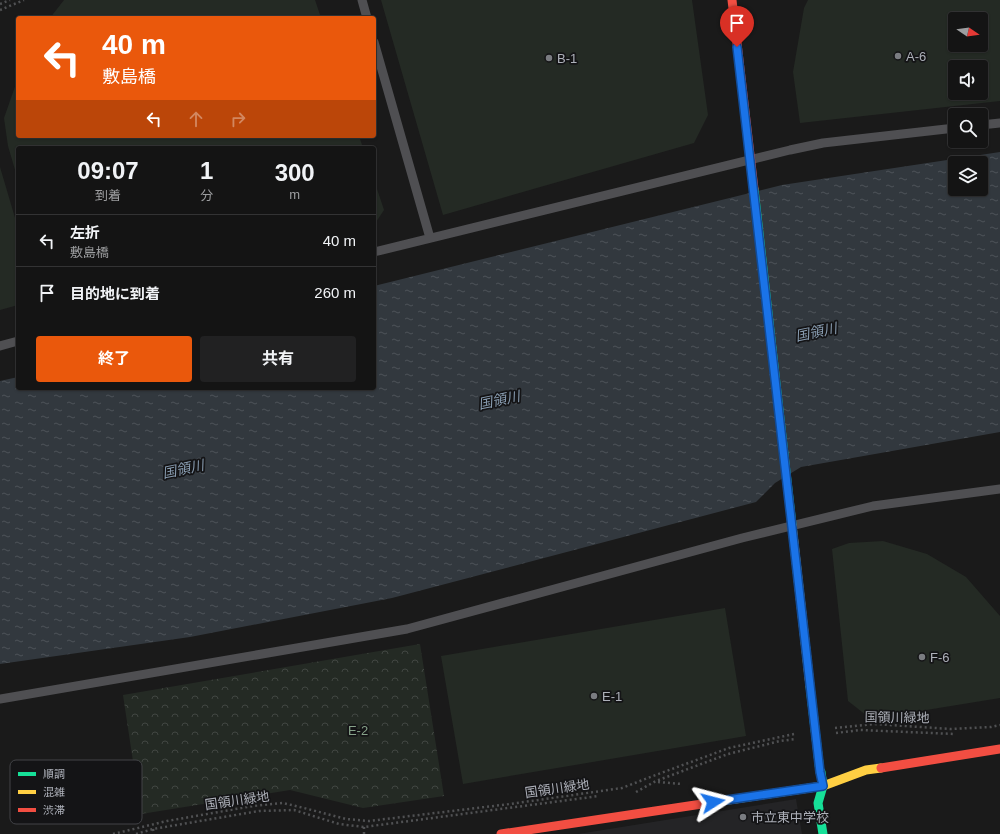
<!DOCTYPE html>
<html lang="ja">
<head>
<meta charset="utf-8">
<style>
  body { margin:0; font-family:Helvetica,"Noto Sans JP",sans-serif; background:#212122; color:#f1f3f6; height:100vh; display:flex; flex-direction:column; font-size:15px; white-space:nowrap }
  * { box-sizing:border-box; margin:0 }
  p { font-size:13px; color:#9d9ea0 }
  .icon { flex:none; width:22px; height:22px; fill:none; stroke:currentColor; stroke-width:2; stroke-linecap:round; stroke-linejoin:round }
  .map { position:relative; flex:1; overflow:hidden }
  .sheet { position:absolute; left:16px; top:146px; width:360px; height:244px; display:flex; flex-direction:column; background:#141414; border-radius:4px; box-shadow:0 1px 3px #0004,0 0 0 1px #333334 }
  .sheet>* { flex:none }
  .hud { position:absolute; left:16px; top:16px; width:360px; height:122px; border-radius:4px; box-shadow:0 1px 3px #0004,0 0 0 1px #333334; background:#ea580c; color:#fff; overflow:hidden }
  .needle { width:26px; rotate:103deg }
  .tools { position:absolute; left:948px; top:12px; display:grid; gap:8px }
  .tools a { display:grid; place-items:center; width:40px; height:40px; border-radius:4px; background:#141414; box-shadow:0 1px 3px #0004,0 0 0 1px #333334; font-size:20px }
  .pin { position:absolute; display:grid; place-items:center; width:34px; height:34px; color:#fff; margin:-41px -17px; border-radius:50% 50% 50% 0; rotate:-45deg; box-shadow:0 0 4px #0007 }
  .pin .icon { rotate:45deg }
  .me { position:absolute; width:44px; margin:-22px; rotate:81deg; stroke-linejoin:round; filter:drop-shadow(0 0 3px #0008) }
  .turn { display:flex; align-items:center; gap:14px; height:84px; padding:0 20px; font-size:18px }
  .turn .icon { width:52px; height:52px; stroke-width:2.5 }
  .turn b { display:block; font-size:28px; line-height:34px }
  .lanes { display:flex; align-items:center; height:38px; padding:0 20px; background:#0003; justify-content:center; gap:20px; direction:ltr }
  .lanes .off { opacity:.35 }
  .eta { display:flex; justify-content:space-evenly; align-items:center; height:68px; text-align:center }
  .eta b { font-size:24px; font-weight:700; line-height:28px }
  .primary-button { display:flex; gap:8px; margin-top:auto; padding:8px 20px }
  .primary-button a { flex:1; height:46px; border-radius:4px; background:#ea580c; color:#fff; font-size:16px; font-weight:700; line-height:46px; text-align:center }
  .primary-button a+a { background:#212122; color:#f1f3f6 }
  ul { padding:0; list-style:none }
  li { display:flex; align-items:center; gap:12px; height:52px; padding:0 20px; border-top:1px solid #333334 }
  li div { flex:1 }
  li b { display:block; font-size:15px }
  li em { font-style:normal }
  .map>svg:first-child { display:block }
</style>
</head>
<body>
<div class="map">
<svg width="1000" height="834" viewBox="0 0 1000 834">
  <defs>
    <pattern id="park-crowns" width="20" height="18" patternUnits="userSpaceOnUse"><rect width="20" height="18" fill="#242a24"/><path d="M2 6a3 3 0 1 1 6 0M12 15a3 3 0 1 1 6 0" fill="none" stroke="#414642"/></pattern>
    <pattern id="water-ripples" width="26" height="14" patternUnits="userSpaceOnUse"><rect width="26" height="14" fill="#32383e"/><path d="M2 4q2-2 4 0t4 0M15 11q2-2 4 0t4 0" fill="none" stroke="#4d5258"/></pattern>
  </defs>
  <rect width="100%" height="100%" fill="#1a1a1a"/>
  <path fill="#242426" d="M796,799L802,834H578Z"/>
  <path fill="url(#park-crowns)" d="M420,644L444,796L363,808L290,790L141,814L123,695Z"/>
  <path fill="#242a24" fill-rule="evenodd" d="M64,0H315L321,18H50Z
    M381,0H692L708,115L694,143L443,215Z
    M808,0H1000V101L800,123L793,72L804,8ZM955,19H981V45H955ZM955,67H981V93H955Z
    M18,78V136H359L363,148H18V180L8,146L4,118Z
    M0,167L18,228V305L0,310Z
    M374,180L384,210L374,225Z
    M883,541L927,554L966,577L1000,616V698L871,719L848,701L832,549L849,543Z
    M725,608L746,736L463,784L441,656Z"/>
  <path fill="url(#water-ripples)" fill-rule="evenodd" d="M1000,152V432L801,467L775,483L756,502L392,598L190,637L0,664V381L18,377V388H374V286L782,185ZM955,163H981V189H955Z"/>
  <g fill="none" stroke-linecap="round" stroke-linejoin="round">
    <path stroke="#505153" stroke-width="2.5" stroke-dasharray="2 3" stroke-linecap="butt" d="M0,4L10,0
      M0,10L24,0
      M835,728L874,724L951,729L991,727L1000,725
      M836,733L860,730L955,734
      M658,782L682,784
      M636,792L656,781L728,754L780,741L796,739
      M364,827V834
      M153,829L154,834
      M113,834L167,821L253,806L283,803L304,808L346,819L369,821L510,804L622,788L653,776L729,748L794,734
      M136,834L153,829L259,811L294,810L339,824L364,827L599,796"/>
    <path stroke="#4f4f52" stroke-width="9" d="M362,0L367,18
      M374,42L430,238
      M981,125L1000,123
      M374,252L790,150L823,143L955,128
      M0,346L18,341
      M0,699L407,629L742,538L873,506L1000,489"/>
    <path stroke="#16e098" stroke-width="9" d="M821,772L823,786L818,803L823,834"/>
    <path stroke="#ffcf43" stroke-width="9" d="M702,804L823,786L866,770L881,768"/>
    <path stroke="#f24e42" stroke-width="9" d="M881,768L1000,749
      M501,834L702,804"/>
    <path stroke="#16e098" stroke-width="9" d="M754,189L792,525
      M810,686L820,772"/>
    <path stroke="#ffcf43" stroke-width="9" d="M792,525L810,686"/>
    <path stroke="#f24e42" stroke-width="9" d="M732,0L754,189"/>
  </g>
  <g fill="none" stroke-linecap="round" stroke-linejoin="round">
    <g stroke="#114b97" stroke-width="10">
      <path id="route" d="M713,802L823,786L820,772L737,47"/>
    </g>
    <use href="#route" stroke="#1a73e8" stroke-width="7"/>
  </g>
  <g fill="#7a7c81" stroke="#141416" stroke-width="1.5">
    <circle cx="898" cy="56" r="4"/>
    <circle cx="549" cy="58" r="4"/>
    <circle cx="922" cy="657" r="4"/>
    <circle cx="594" cy="696" r="4"/>
    <circle cx="743" cy="817" r="4"/>
  </g>
  <g text-anchor="middle" stroke-width="3.5" stroke-linejoin="round" paint-order="stroke">
    <g font-size="13" fill="#adb0b9" stroke="#141416" text-anchor="start">
      <text x="906" y="61">A-6</text>
      <text x="557" y="63">B-1</text>
      <text x="930" y="662">F-6</text>
      <text x="602" y="701">E-1</text>
      <text x="751" y="822">市立東中学校</text>
    </g>
    <g font-size="13" fill="#adb0b9" stroke="#141416">
      <text transform="translate(897 717) rotate(1)" y="5">国領川緑地</text>
      <text transform="translate(557 788) rotate(-8)" y="5">国領川緑地</text>
      <text transform="translate(237 800) rotate(-8)" y="5">国領川緑地</text>
    </g>
    <g font-size="13" fill="#86a289" stroke="#141416">
      <text x="358" y="735">E-2</text>
    </g>
    <g font-size="14" font-style="italic" fill="#889cb0" stroke="#141416">
      <text transform="translate(816 332) rotate(-12)" y="5">国領川</text>
      <text transform="translate(499 400) rotate(-12)" y="5">国領川</text>
      <text transform="translate(183 469) rotate(-12)" y="5">国領川</text>
    </g>
  </g>
  <rect x="10" y="760" width="132" height="64" rx="6" fill="#141416" stroke="#424347" stroke-width="1"/>
  <rect x="18" y="772" width="18" height="4" fill="#16e098"/>
  <rect x="18" y="790" width="18" height="4" fill="#ffcf43"/>
  <rect x="18" y="808" width="18" height="4" fill="#f24e42"/>
  <g font-size="11" fill="#adb0b9">
    <text x="43" y="778">順調</text>
    <text x="43" y="796">混雑</text>
    <text x="43" y="814">渋滞</text>
  </g>
</svg>
<div class="tools">
<a><svg class="needle" viewBox="-14 -14 28 28"><path d="M0-13l5 13h-10z" fill="#e53935"/><path d="M0 13l5-13h-10z" fill="#9d9ea0"/></svg></a>
<a><svg class="icon" aria-label="sound" viewBox="0 0 24 24"><path d="M4 9h4l5-4v14l-5-4H4zM17 9q2 3 0 6"/></svg></a>
<a><svg class="icon" aria-label="search" viewBox="0 0 24 24"><circle cx="10" cy="10" r="6"/><path d="M15 15l6 6"/></svg></a>
<a><svg class="icon" aria-label="layers" viewBox="0 0 24 24"><path d="M12 4l9 5-9 5-9-5zM3 14l9 5 9-5"/></svg></a>
</div>
<div class="pin" style="left:737px;top:47px;background:#d93025"><svg class="icon" aria-label="arrive" viewBox="0 0 24 24"><path d="M6 21V4h12l-3 4 3 4H6"/></svg></div>
<svg class="me" style="left:713px;top:802px" viewBox="-20 -20 40 40"><path d="M0-17L14 15 0 8-14 15z" fill="#1a73e8" stroke="#fff" stroke-width="4"/></svg>
<div class="hud">
<div class="turn"><svg class="icon" aria-label="left" viewBox="0 0 24 24"><path d="M17 20v-9H6M10 6l-5 5 5 5"/></svg><div><b>40 m</b>敷島橋</div></div>
<div class="lanes"><svg class="icon" aria-label="left" viewBox="0 0 24 24"><path d="M17 20v-9H6M10 6l-5 5 5 5"/></svg><svg class="icon off" aria-label="ahead" viewBox="0 0 24 24"><path d="M12 20V5M6 11l6-6 6 6"/></svg><svg class="icon off" aria-label="right" viewBox="0 0 24 24"><path d="M7 20v-9h11M14 6l5 5-5 5"/></svg></div>
</div>
<section class="sheet">
<div class="eta">
<div><b>09:07</b><p>到着</p></div>
<div><b>1</b><p>分</p></div>
<div><b>300</b><p>m</p></div>
</div>
<ul>
<li><svg class="icon" aria-label="left" viewBox="0 0 24 24"><path d="M17 20v-9H6M10 6l-5 5 5 5"/></svg><div><b>左折</b><p>敷島橋</p></div><em>40 m</em></li>
<li><svg class="icon" aria-label="arrive" viewBox="0 0 24 24"><path d="M6 21V4h12l-3 4 3 4H6"/></svg><div><b>目的地に到着</b></div><em>260 m</em></li>
</ul>
<div class="primary-button"><a>終了</a><a>共有</a></div>
</section>
</div>
</body>
</html>
